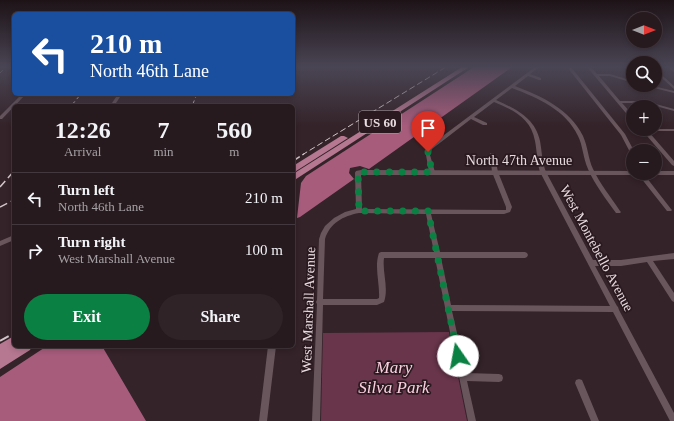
<!DOCTYPE html>
<html lang="en">
<head>
<meta charset="utf-8">
<style>
  body { margin:0; font-family:"Times New Roman",serif; background:#2f2328; color:#f1f3f6; height:100vh; display:flex; flex-direction:column; font-size:15px; white-space:nowrap }
  * { box-sizing:border-box; margin:0 }
  p { font-size:13px; color:#a4a1a4 }
  .icon { flex:none; width:22px; height:22px; fill:none; stroke:currentColor; stroke-width:2; stroke-linecap:round; stroke-linejoin:round }
  .map { position:relative; flex:1; overflow:hidden }
  .details { position:absolute; left:12px; top:104px; width:283px; height:244px; display:flex; flex-direction:column; background:#271a1f; border-radius:6px; box-shadow:0 2px 6px #0003,0 0 0 1px #43383d }
  .details>* { flex:none }
  .banner { position:absolute; left:12px; top:12px; width:283px; height:84px; border-radius:6px; box-shadow:0 2px 6px #0003,0 0 0 1px #43383d; background:#1a4fa0; color:#fff; overflow:hidden }
  .needle { width:26px; rotate:90deg }
  .controls { position:absolute; left:626px; top:12px; display:grid; gap:8px }
  .controls a { display:grid; place-items:center; width:36px; height:36px; border-radius:50%; background:#271a1f; box-shadow:0 2px 6px #0003,0 0 0 1px #43383d; font-size:20px }
  .pin { position:absolute; display:grid; place-items:center; width:34px; height:34px; color:#fff; margin:-41px -17px; border-radius:50% 50% 50% 0; rotate:-45deg; box-shadow:0 0 4px #0007 }
  .pin .icon { rotate:45deg }
  .me { position:absolute; width:44px; margin:-22px; rotate:348deg; stroke-linejoin:round; filter:drop-shadow(0 0 3px #0008) }
  .turn { display:flex; align-items:center; gap:14px; height:84px; padding:0 12px; font-size:18px }
  .turn .icon { width:52px; height:52px; stroke-width:2.5 }
  .turn b { display:block; font-size:28px; line-height:34px }
  .eta { display:flex; justify-content:space-evenly; align-items:center; height:68px; text-align:center }
  .eta b { font-size:24px; font-weight:600; line-height:28px }
  .action { display:flex; gap:8px; margin-top:auto; padding:8px 12px }
  .action a { flex:1; height:46px; border-radius:24px; background:#0b8043; color:#fff; font-size:16px; font-weight:600; line-height:46px; text-align:center }
  .action a+a { background:#2f2328; color:#f1f3f6 }
  ul { padding:0; list-style:none }
  li { display:flex; align-items:center; gap:12px; height:52px; padding:0 12px; border-top:1px solid #43383d }
  li div { flex:1 }
  li b { display:block; font-size:15px }
  li em { font-style:normal }
  .map>svg:first-child { display:block }
</style>
</head>
<body>
<div class="map">
<svg width="674" height="421" viewBox="0 0 674 421">
  <rect width="100%" height="100%" fill="#342329"/>
  <path fill="#69354b" d="M449,332L467,421H321L323,333Z"/>
  <path fill="#a75c7c" d="M474,67H512L369,169L360,166L350,168L349,173L354,179L300,217L297,218L301,183L306,176Z
    M47,346H102L146,421H0V377Z"/>
  <g fill="none" stroke-linecap="round" stroke-linejoin="round">
    <path fill="#69565d" fill-rule="evenodd" d="M535,67H539L530,74L541,78V80H539L528,76L515,86C541,96 570,109 583,136C588,147 588,158 593,169C600,184 611,197 620,211L621,212L620,213H616C606,199 595,185 588,169C583,158 583,146 578,136C566,110 538,98 512,88L496,100C516,109 535,118 540,141C542,152 542,162 546,172L593,260H621L674,253V259L653,261L674,293V302L672,301L647,262L621,266H595L617,306L618,307L619,310L674,413V421H670L613,312L452,311L466,373L499,374L502,375L503,378L502,381L499,382L467,381L476,421H468L435,258H384C382,272 389,288 384,302L377,305H323L320,421H312L317,304L316,302L317,300L319,239L321,233L325,226L334,218L345,212L356,209L355,173L356,172L358,171L361,173L362,209L504,210H506V207L492,172L490,154V153H494L498,172L512,207L510,212L504,214H431L440,252H525L527,253L528,255L527,257L525,258H441L451,305L610,306L540,172C537,162 537,151 535,141C531,118 513,110 494,102L474,117L487,123V125H483L471,119L432,149L430,155L435,172L432,174L429,172L426,155L428,147ZM359,213L426,214L434,252H381L379,253C374,267 380,283 379,298L377,299H323L325,239C330,223 343,216 359,213Z
      M567,67H571L625,134L634,151H633V156L631,154L621,135Z
      M587,67H591L597,74H610L633,81V83L610,76H599L620,101H645L674,109V111L645,103H622L633,115V119H631Z
      M655,69L674,86V89L655,72Z
      M642,85H649L674,91V93Z
      M22,94H26L2,119H0V116Z
      M118,94H122L114,106H110Z
      M641,129H674V131H648L674,161V166L672,165Z
      M637,173H643L671,209L672,210L671,211H667Z
      M293,178L296,180V190L293,192Z
      M14,235V240L0,246V241Z
      M268,346H276L267,421H259Z
      M579,379L582,380L599,421H591L575,383L576,380Z"/>
    <path fill="#69565d" fill-rule="evenodd" d="M361,170L633,171V173H636L633,175H356L355,173L356,171Z
      M655,171H674V175H653L652,173H655Z"/>
    <path fill="#69565d" fill-rule="evenodd" d="M668,67H674V72Z"/>
    <path fill="#b67790" fill-rule="evenodd" d="M462,67H469L293,181V174Z
      M341,136H344L348,138L293,173V166Z
      M14,336V346H32L30,350L0,369V344Z"/>
    <path stroke="#d1c5c9" stroke-width="1" stroke-dasharray="6 3" stroke-linecap="butt" d="M0,73L3,70
      M71,106L81,94
      M192,106L197,94
      M302,155L446,67"/>
    <path stroke="#d1c5c9" stroke-width="1.5" stroke-dasharray="8 4" stroke-linecap="butt" d="M293,161L304,154
      M0,187L14,171
      M0,207L14,200"/>
    <path stroke="#d1c5c9" stroke-width="2" stroke-dasharray="10 5" stroke-linecap="butt" d="M0,341L14,333"/>
  </g>
  <linearGradient id="sky" x2="0" y2="1"><stop stop-color="#1d1317"/><stop offset="0.53" stop-color="#4a4554"/><stop offset="1" stop-color="#4a4554" stop-opacity="0"/></linearGradient>
  <rect width="674" height="126" fill="url(#sky)"/>
  <g fill="none" stroke-linecap="round" stroke-linejoin="round">
    <path stroke="#0b8043" stroke-width="7" stroke-dasharray="0 12.6" d="M428,152L432,172H361L358,173L359,211H428L458,356"/>
  </g>
  <g text-anchor="middle" stroke-width="3.5" stroke-linejoin="round" paint-order="stroke">
    <rect fill="#2a1a20" stroke="#afa2a6" stroke-width="1" x="359" y="111" width="42" height="22" rx="3"/>
    <g font-size="13" font-weight="bold" fill="#e8dce0">
      <text x="380" y="127">US 60</text>
    </g>
    <g font-size="14" fill="#e8dce0" stroke="#2a1a20">
      <text x="519" y="165">North 47th Avenue</text>
      <text transform="translate(597 248) rotate(62)" y="5">West Montebello Avenue</text>
      <text transform="translate(308 310) rotate(-88)" y="5">West Marshall Avenue</text>
    </g>
    <g font-size="17" font-style="italic" fill="#fbcfdf" stroke="#2a1a20">
      <text x="394" y="373">Mary<tspan x="394" dy="20">Silva Park</tspan></text>
    </g>
  </g>
</svg>
<div class="controls">
<a><svg class="needle" viewBox="-14 -14 28 28"><path d="M0-13l5 13h-10z" fill="#e53935"/><path d="M0 13l5-13h-10z" fill="#a4a1a4"/></svg></a>
<a><svg class="icon" aria-label="search" viewBox="0 0 24 24"><circle cx="10" cy="10" r="6"/><path d="M15 15l6 6"/></svg></a>
<a>+</a>
<a>−</a>
</div>
<div class="pin" style="left:428px;top:152px;background:#d93025"><svg class="icon" aria-label="arrive" viewBox="0 0 24 24"><path d="M6 21V4h12l-3 4 3 4H6"/></svg></div>
<svg class="me" style="left:458px;top:356px" viewBox="-20 -20 40 40"><circle r="19" fill="#fff"/><path d="M0-13L10 11 0 6-10 11z" fill="#0b8043"/></svg>
<div class="banner">
<div class="turn"><svg class="icon" aria-label="left" viewBox="0 0 24 24"><path d="M17 20v-9H6M10 6l-5 5 5 5"/></svg><div><b>210 m</b>North 46th Lane</div></div>
</div>
<section class="details">
<div class="eta">
<div><b>12:26</b><p>Arrival</p></div>
<div><b>7</b><p>min</p></div>
<div><b>560</b><p>m</p></div>
</div>
<ul>
<li><svg class="icon" aria-label="left" viewBox="0 0 24 24"><path d="M17 20v-9H6M10 6l-5 5 5 5"/></svg><div><b>Turn left</b><p>North 46th Lane</p></div><em>210 m</em></li>
<li><svg class="icon" aria-label="right" viewBox="0 0 24 24"><path d="M7 20v-9h11M14 6l5 5-5 5"/></svg><div><b>Turn right</b><p>West Marshall Avenue</p></div><em>100 m</em></li>
</ul>
<div class="action"><a>Exit</a><a>Share</a></div>
</section>
</div>
</body>
</html>
